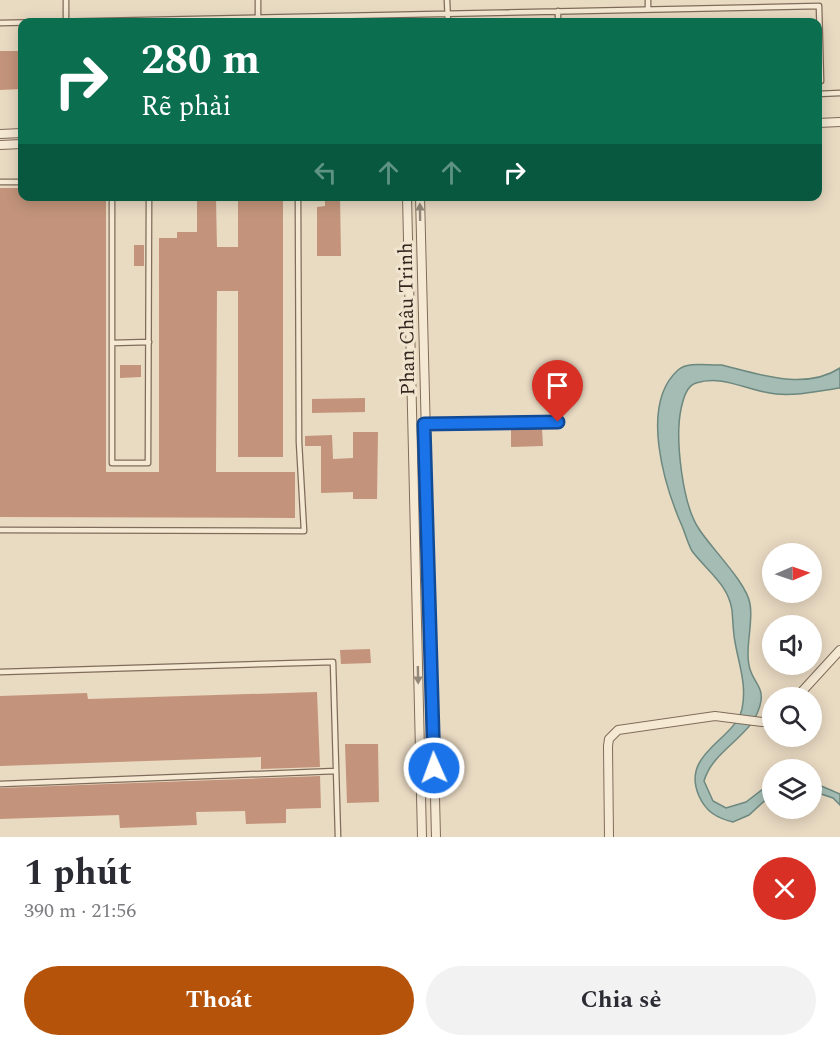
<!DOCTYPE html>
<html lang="vi">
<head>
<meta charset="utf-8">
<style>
  body { margin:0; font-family:Spectral,serif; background:#f2f2f3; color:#2b2b33; height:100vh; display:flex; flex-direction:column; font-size:22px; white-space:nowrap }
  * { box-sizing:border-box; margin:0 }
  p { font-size:20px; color:#7c7c81 }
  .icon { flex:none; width:33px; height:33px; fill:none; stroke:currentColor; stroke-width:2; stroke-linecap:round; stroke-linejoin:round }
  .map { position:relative; height:837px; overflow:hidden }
  .details { display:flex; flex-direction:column; background:#fff; flex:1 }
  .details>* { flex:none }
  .guide { position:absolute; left:18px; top:18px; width:804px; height:183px; border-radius:12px; box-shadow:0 3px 15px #0003; background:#0b6e4f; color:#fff; overflow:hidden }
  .needle { width:39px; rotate:88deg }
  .controls { position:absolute; left:762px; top:543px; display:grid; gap:12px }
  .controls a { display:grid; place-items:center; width:60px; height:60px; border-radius:50%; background:#fff; box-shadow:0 3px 15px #0003; font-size:30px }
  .pin { position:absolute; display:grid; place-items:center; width:51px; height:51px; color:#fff; margin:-62px -26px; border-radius:50% 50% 50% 0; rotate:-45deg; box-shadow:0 0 6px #0007 }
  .pin .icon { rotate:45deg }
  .me { position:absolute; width:66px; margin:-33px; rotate:358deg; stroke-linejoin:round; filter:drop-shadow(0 0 4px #0008) }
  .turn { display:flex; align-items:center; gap:21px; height:126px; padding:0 24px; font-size:27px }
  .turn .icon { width:78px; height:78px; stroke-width:2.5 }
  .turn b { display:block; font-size:42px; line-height:51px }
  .lanes { display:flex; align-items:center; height:57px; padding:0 24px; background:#0003; justify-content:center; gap:30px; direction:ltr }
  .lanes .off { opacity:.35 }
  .round { display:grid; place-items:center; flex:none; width:63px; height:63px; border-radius:32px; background:#f2f2f3 }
  .head { display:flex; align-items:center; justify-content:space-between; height:102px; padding:0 24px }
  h1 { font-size:36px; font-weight:700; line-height:45px }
  .action { display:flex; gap:12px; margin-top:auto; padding:12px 24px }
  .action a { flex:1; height:69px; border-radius:36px; background:#b45309; color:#fff; font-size:24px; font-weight:700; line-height:69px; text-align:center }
  .action a+a { background:#f2f2f3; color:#2b2b33 }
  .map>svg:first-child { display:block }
</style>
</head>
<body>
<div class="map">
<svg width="840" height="837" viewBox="0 0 840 837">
  <rect width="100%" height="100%" fill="#e9dac2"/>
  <path fill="#a4bcb3" stroke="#6c887f" stroke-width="1.5" d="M722,365C758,374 805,391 840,368V388C819,391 797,396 776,394C749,392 724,374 696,383C686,386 683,400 681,409C675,438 682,504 699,529C711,548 747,583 750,604C754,623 743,652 751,672C755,683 763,688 761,701C755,737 714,747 704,781L713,801L726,808L746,802L772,782V794L749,815L733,822C717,818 706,812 699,796C680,753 735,740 742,709C747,685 739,665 735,642C733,632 733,621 732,610C728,584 707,571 692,551C688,544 685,533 682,526C665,487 639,405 678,370C688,361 709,366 722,365Z
    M812,782L840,794V805L833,798L812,791Z"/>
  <path fill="#c3947b" d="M0,51H22V89L0,90Z
    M0,188H22V196H106V472H159V238H177V232H197V200H216L217,247H238V200H283V457H238V291H217L216,472H295V518L0,517Z
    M325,196H340L341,256H317V207L325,206Z
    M134,245H144V266H134Z
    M120,365H141V377L120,378Z
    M365,398V412L312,413V399Z
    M511,428H542L543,446L511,447Z
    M353,432H378L377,499H353V492L321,493V446H305V436L332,435L333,459L353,458Z
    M370,649L371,663L341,664L340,650Z
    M317,692L320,767L261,769V757L0,766V696L87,693L88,699Z
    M345,744H378L379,802L347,803Z
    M320,776L321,808L286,809V823L246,824L245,811L196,812L197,825L120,828L119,815L0,819V788Z"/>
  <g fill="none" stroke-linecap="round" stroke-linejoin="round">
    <g stroke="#806c5b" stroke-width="7">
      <path id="service" d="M66,0V21
        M258,0V17
        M447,0L448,22
        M648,0V9
        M558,11V22
        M0,23L819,6L821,81
        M818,94L840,93
        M0,182H22
        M112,196V463H148L149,196
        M112,343L149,342
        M426,424L558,422
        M0,530L304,531L299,442L298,196
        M0,672L333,662L338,837
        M0,784L336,771"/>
    </g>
    <g stroke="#806c5b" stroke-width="10">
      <path id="minor" d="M818,123L840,122
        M0,134L22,133
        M0,145L22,144
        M407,196L422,837
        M420,196L436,837
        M796,698L840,650
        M609,837L608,746L609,739L618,730L715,716L762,722L772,721"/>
    </g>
    <use href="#service" stroke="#f5e9d4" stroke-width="4.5"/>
    <use href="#minor" stroke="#f5e9d4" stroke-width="8"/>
  </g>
  <defs><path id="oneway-solid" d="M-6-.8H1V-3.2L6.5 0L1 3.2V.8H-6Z" transform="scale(1.5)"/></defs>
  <g fill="#948879">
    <use href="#oneway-solid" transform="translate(420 212) rotate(-91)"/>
    <use href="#oneway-solid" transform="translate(418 675) rotate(89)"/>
  </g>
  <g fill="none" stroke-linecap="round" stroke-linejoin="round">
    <g stroke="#114b97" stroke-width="15">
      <path id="route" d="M434,768L424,424L558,422"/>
    </g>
    <use href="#route" stroke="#1a73e8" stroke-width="10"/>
  </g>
  <g text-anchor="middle" stroke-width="6" stroke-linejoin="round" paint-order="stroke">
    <g font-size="20" fill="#32261e" stroke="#f1e5d0">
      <text transform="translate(406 319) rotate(-91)" y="7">Phan Châu Trinh</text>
    </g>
  </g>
</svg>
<div class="controls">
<a><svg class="needle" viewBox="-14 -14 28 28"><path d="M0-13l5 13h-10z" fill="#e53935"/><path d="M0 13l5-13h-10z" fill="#7c7c81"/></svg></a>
<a><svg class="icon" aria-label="sound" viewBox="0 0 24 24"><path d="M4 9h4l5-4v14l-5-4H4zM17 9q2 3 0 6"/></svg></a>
<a><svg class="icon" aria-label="search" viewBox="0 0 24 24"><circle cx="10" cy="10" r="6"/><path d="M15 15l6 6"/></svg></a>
<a><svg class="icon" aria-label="layers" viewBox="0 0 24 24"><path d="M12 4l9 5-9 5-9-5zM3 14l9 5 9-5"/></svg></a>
</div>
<div class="pin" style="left:558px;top:422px;background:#d93025"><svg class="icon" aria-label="arrive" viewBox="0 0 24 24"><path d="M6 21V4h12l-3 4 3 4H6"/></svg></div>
<svg class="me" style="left:434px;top:768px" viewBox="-20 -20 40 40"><circle r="17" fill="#1a73e8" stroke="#fff" stroke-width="3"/><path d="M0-11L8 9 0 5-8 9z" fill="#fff"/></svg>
<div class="guide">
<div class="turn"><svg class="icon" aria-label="right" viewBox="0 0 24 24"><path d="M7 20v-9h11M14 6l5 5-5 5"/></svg><div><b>280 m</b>Rẽ phải</div></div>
<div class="lanes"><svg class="icon off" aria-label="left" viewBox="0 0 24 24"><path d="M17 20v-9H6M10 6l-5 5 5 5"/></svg><svg class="icon off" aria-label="ahead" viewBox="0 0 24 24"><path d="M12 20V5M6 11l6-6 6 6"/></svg><svg class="icon off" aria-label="ahead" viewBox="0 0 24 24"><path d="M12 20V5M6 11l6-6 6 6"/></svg><svg class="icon" aria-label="right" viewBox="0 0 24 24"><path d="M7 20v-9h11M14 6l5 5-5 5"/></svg></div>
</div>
</div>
<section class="details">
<div class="head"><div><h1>1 phút</h1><p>390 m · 21:56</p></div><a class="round" style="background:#d93025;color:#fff"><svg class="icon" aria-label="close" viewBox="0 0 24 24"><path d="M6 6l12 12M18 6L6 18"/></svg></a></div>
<div class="action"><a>Thoát</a><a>Chia sẻ</a></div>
</section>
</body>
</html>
